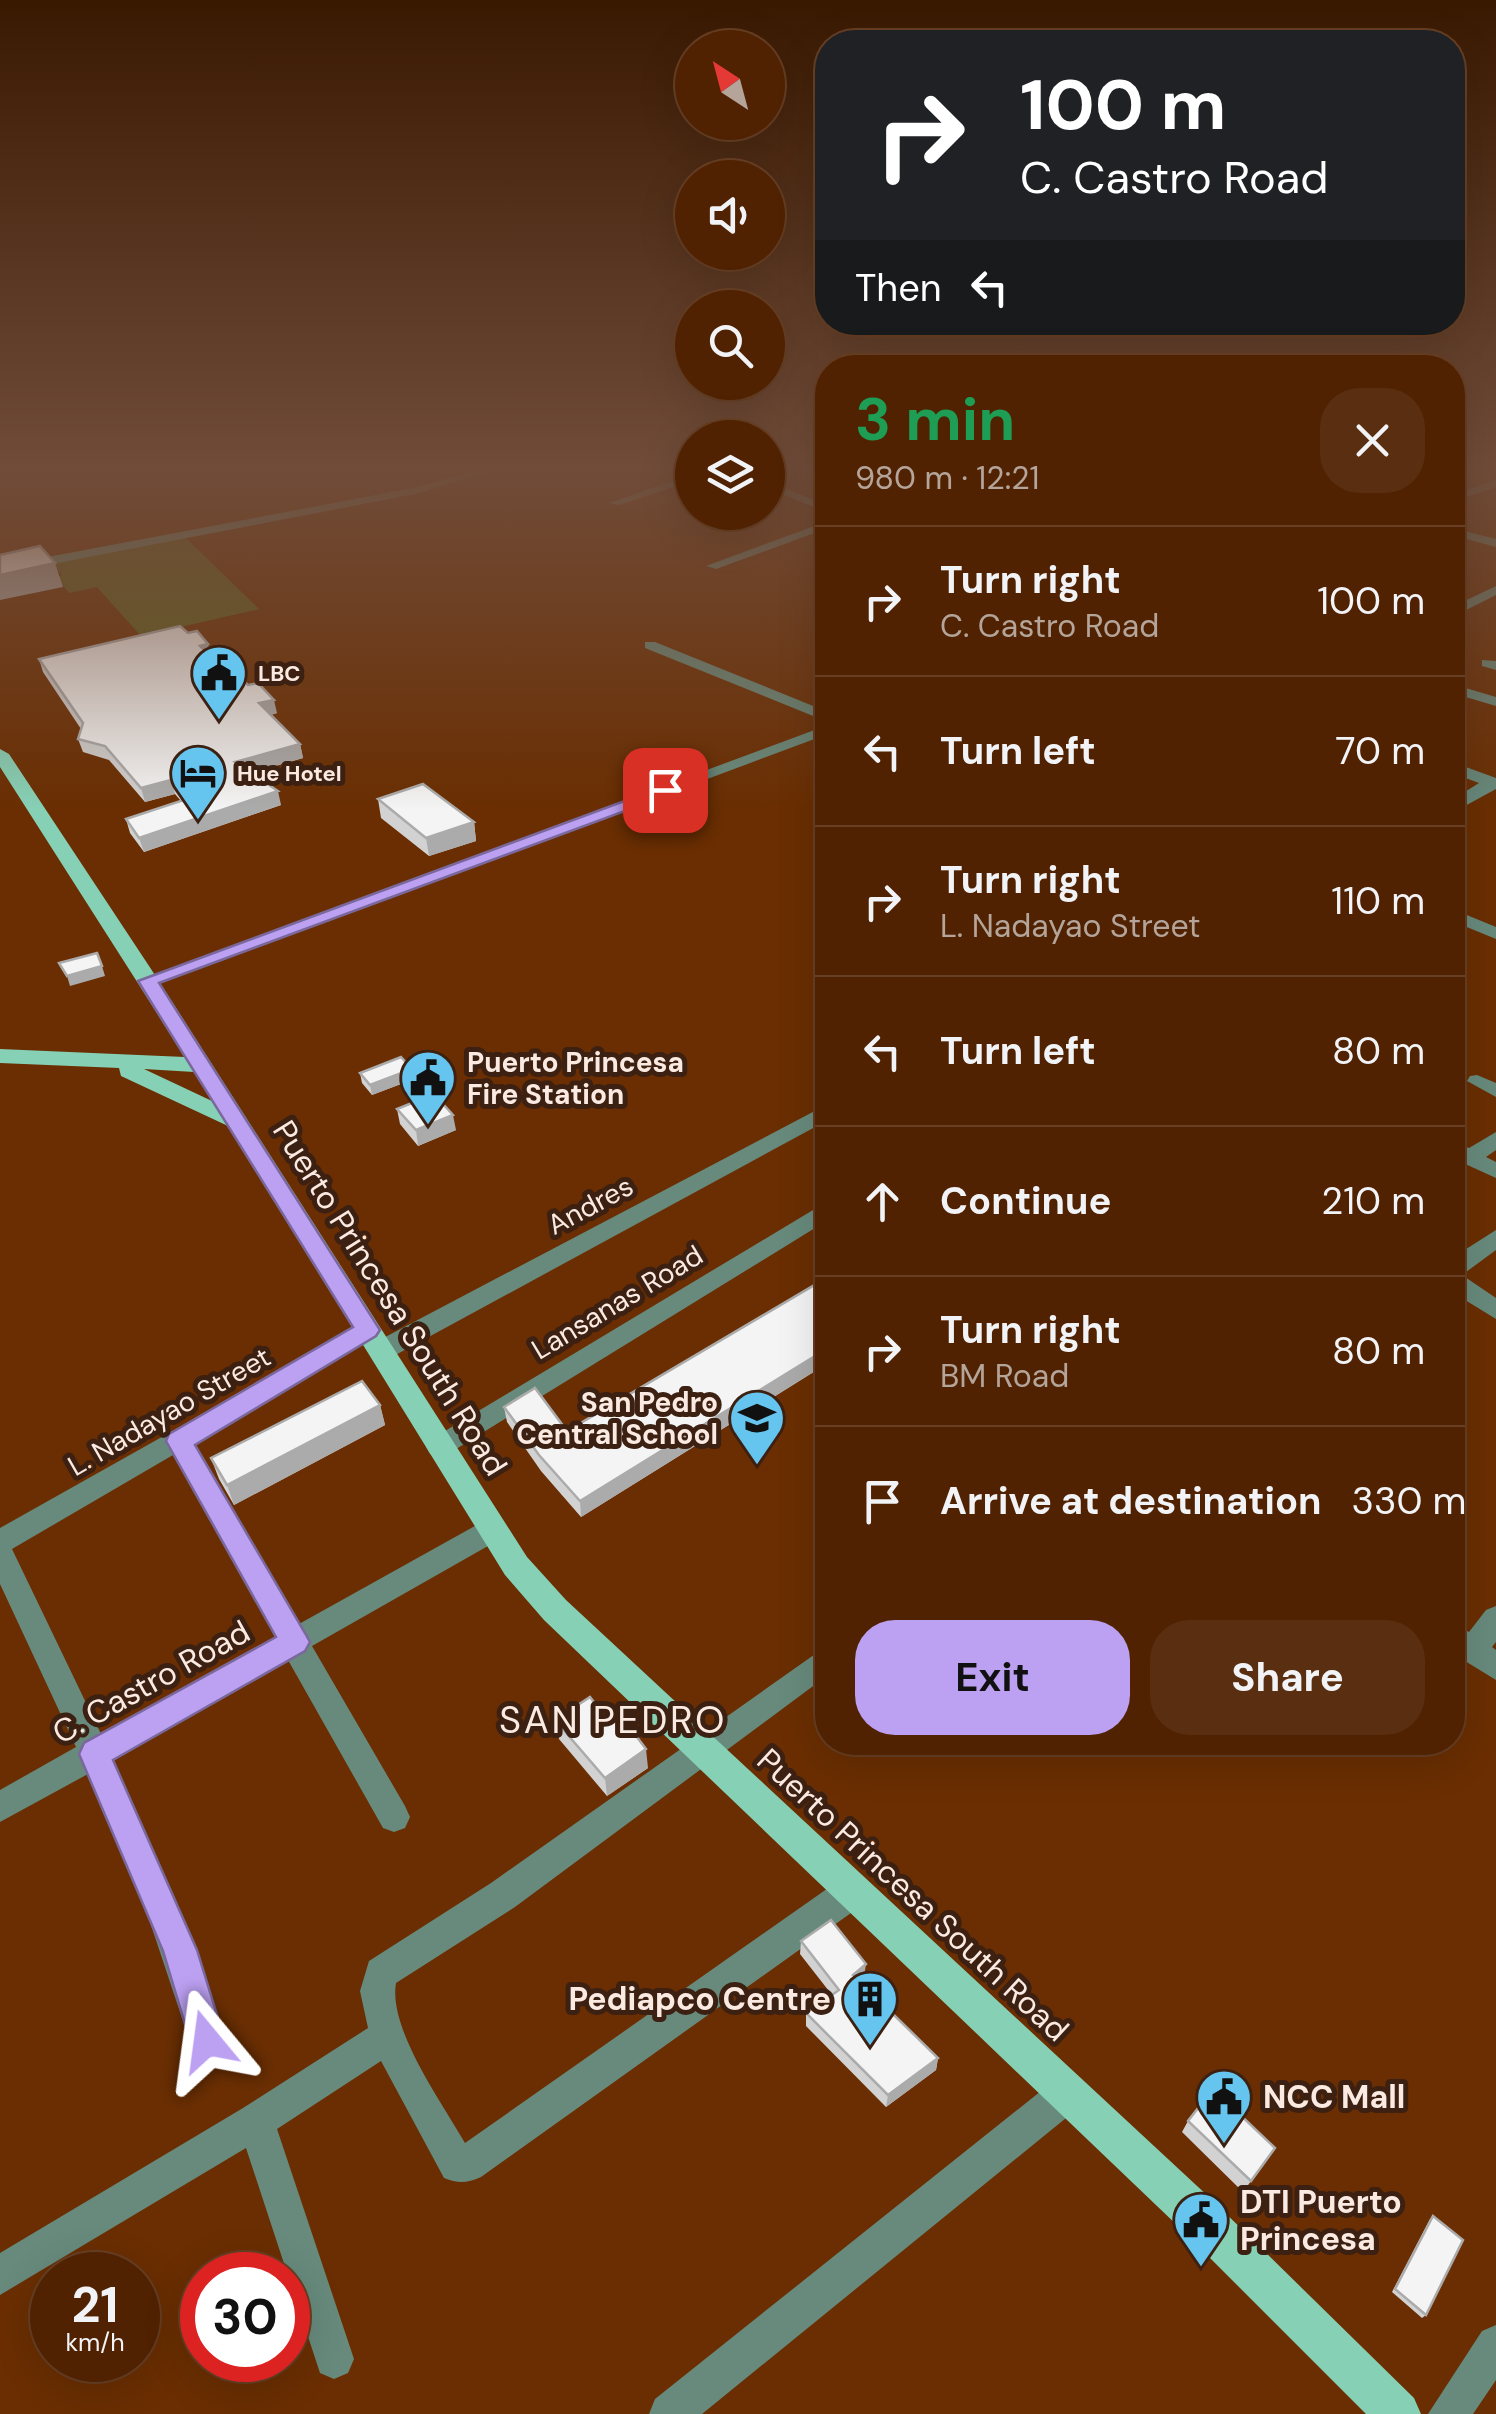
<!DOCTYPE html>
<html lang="en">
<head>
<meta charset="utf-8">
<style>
  body { margin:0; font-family:"DM Sans",sans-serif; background:#5a2f11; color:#f1f3f6; height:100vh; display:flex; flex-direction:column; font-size:38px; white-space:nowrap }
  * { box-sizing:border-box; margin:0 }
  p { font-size:32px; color:#b4a499 }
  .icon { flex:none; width:55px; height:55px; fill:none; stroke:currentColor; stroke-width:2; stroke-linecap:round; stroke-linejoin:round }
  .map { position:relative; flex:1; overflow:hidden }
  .side { position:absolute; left:815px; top:355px; width:650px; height:1400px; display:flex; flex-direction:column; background:#502202; border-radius:40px; box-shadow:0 10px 40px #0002,0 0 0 2px #673f24 }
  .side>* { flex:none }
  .guide { position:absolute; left:815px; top:30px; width:650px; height:305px; border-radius:40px; box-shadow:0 10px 40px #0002,0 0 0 2px #673f24; background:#202124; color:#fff; overflow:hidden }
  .needle { width:65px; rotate:324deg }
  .tools { position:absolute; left:675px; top:30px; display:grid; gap:20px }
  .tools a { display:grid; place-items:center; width:110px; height:110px; border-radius:50%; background:#502202; box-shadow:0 10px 40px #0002,0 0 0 2px #673f24; font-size:50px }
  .speed { position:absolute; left:30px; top:2252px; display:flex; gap:20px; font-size:50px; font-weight:700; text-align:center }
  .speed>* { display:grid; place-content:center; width:130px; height:130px; border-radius:50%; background:#502202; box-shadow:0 10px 40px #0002,0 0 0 2px #673f24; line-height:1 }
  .speed small { font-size:25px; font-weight:400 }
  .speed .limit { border:15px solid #d22; background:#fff; color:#111 }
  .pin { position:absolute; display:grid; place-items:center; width:85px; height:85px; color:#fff; margin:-42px; border-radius:20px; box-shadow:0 5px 15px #0006 }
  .me { position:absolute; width:110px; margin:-55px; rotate:344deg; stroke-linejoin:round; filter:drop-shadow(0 0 8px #0008) }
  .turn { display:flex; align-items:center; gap:35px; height:210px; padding:0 40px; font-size:45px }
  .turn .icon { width:130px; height:130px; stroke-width:2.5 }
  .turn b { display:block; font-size:70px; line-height:85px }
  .then { display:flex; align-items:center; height:95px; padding:0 40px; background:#0003; gap:20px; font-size:38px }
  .round { display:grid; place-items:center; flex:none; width:105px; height:105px; border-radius:40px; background:#5a2f11 }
  .head { display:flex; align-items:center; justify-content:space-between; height:170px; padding:0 40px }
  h1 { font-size:60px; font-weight:700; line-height:75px; color:#1e9e55 }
  .button { display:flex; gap:20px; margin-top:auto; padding:20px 40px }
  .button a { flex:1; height:115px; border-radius:40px; background:#bca0f2; color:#111; font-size:40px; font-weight:700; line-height:115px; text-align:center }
  .button a+a { background:#5a2f11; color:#f1f3f6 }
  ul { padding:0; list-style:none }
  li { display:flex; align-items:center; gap:30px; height:150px; padding:0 40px; border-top:2px solid #673f24 }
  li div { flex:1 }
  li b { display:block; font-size:38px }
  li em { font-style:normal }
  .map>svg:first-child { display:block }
</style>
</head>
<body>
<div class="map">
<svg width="1496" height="2414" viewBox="0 0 1496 2414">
  <rect width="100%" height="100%" fill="#6a2e02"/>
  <path fill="#5e5d1e" d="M186,538L259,609L141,636L97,587L69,593L56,577L62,575L51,563Z"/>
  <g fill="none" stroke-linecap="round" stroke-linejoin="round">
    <path fill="#678a7c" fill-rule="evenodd" d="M473,471H490L415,494L0,574V566L413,488Z
      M692,474V481L619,505L609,503Z
      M1496,480V487L1452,502V495Z
      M768,481L828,506V513L768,488Z
      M828,521V528L716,569L706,566Z
      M1452,528L1496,539V547L1452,535Z
      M1496,586V595L1452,617V607Z
      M645,642H655L828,712V722L645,648Z
      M1482,660L1496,661V670L1482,666Z
      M1452,684L1496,697V706L1452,693Z
      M828,725V734L155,985H141L138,981Z
      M1452,762L1496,778V789L1452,813V800L1479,783L1452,773Z
      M1452,909L1496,927V939L1452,921Z
      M1477,1075L1496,1083V1097L1467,1081L1470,1076Z
      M828,1104V1120L390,1358H372L369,1351L372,1344Z
      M1496,1132V1150L1486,1157L1496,1162V1178L1452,1158V1142L1469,1148Z
      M828,1201V1220L448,1454L439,1457L430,1454L426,1447L430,1440Z
      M1496,1230V1250L1462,1275L1496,1298V1319L1452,1292V1258Z
      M368,1321L377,1324L380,1330L377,1336L194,1443L299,1624L482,1522L492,1519L502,1522L506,1530L502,1538L312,1646L405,1806L410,1817L405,1828L394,1832L383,1828L288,1660L113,1760L181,1916L225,2041L220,2054L207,2059L194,2054L148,1916L88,1774L0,1822V1790L76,1747L0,1584V1528ZM173,1455L275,1637L101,1734L12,1549Z
      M1496,1606V1642L1492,1647L1496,1650V1680L1452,1653V1623L1469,1632L1486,1610Z
      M828,1645V1675L515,1907L396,1983C388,2029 443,2104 465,2143L841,1879L853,1874L865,1879L870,1891L865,1903L481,2177C467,2183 459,2184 444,2178L381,2061L277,2129L354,2359L348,2373L334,2379L320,2373L246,2148L0,2295V2253L243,2108L368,2028L360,1991L369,1961L491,1883Z
      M1069,2074L1082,2079L1087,2092L1082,2105L702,2414H649L655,2399L1056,2079Z
      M1496,2325V2380L1473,2414H1428L1482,2331Z"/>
    <path fill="#86d0b5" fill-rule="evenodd" d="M0,749L9,754L151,969L527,1557L566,1600L1210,2198L1414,2398L1421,2414H1366L1180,2228L544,1620L505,1575L228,1126L121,1076L119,1068L0,1063V1049L185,1057L0,767ZM144,1069L194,1072L212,1101Z"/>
  </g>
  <path fill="#d2d2d2" d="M211,657L277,713L271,715L300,744L303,758L251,773L281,805L144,852L130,833L126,819L181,801L175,794L145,802L109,760L83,752L78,739L81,729L43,672L39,659Z
    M378,799L474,822L476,841L429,856L381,818Z
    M412,1069L414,1079L372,1095L362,1083L360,1073Z
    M397,1109L456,1130L418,1146L400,1124Z
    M828,1277V1363L581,1517L541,1471L507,1422L504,1407L567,1431Z
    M380,1405L385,1425L234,1505L219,1479L211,1458Z
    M555,1720L610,1723L648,1768L607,1796L559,1739Z
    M801,1941L864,1977L859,1981L938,2058L936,2070L886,2107L806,2026V2013L832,1995L800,1954Z
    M1188,2121L1275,2148L1243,2192L1182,2132Z
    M1433,2216L1426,2315L1422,2318L1392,2292L1430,2219Z"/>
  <path fill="#ababab" d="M55,563L63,587L0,600V575Z
    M208,644L212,657L200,646Z
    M274,700L277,713L262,717L259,703Z
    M300,744L303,758L239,776L235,762Z
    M171,780L175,794L145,802L141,788Z
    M278,791L281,805L144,852L139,838Z
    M474,822L476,841L429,856L426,838Z
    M102,966L105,976L70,986L67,976Z
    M412,1069L414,1079L372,1095L370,1085Z
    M453,1115L456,1130L418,1146L416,1130Z
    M828,1348V1363L581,1517L580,1501Z
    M380,1405L385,1425L234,1505L227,1485Z
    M646,1749L648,1768L607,1796L605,1778Z
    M866,1964L864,1977L852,1988L853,1975Z
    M938,2058L936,2070L886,2107L888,2095Z"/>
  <path fill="#f4f4f4" stroke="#ababab" stroke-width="2.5" d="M40,546L55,563L0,575V555Z
    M180,626L188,633L197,631L208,644L200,646L219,665L227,663L248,685L258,683L274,700L259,703L300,744L235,762L278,791L139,838L126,819L187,799L171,780L141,788L105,746L78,739L83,723L39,659Z
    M423,784L474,822L426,838L378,799Z
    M97,953L102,966L67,976L59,963Z
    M401,1057L412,1069L370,1085L360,1073Z
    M434,1094L453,1115L416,1130L397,1109Z
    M828,1277V1348L580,1501L539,1455L504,1407L535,1388L567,1431Z
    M362,1381L380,1405L227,1485L211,1458Z
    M590,1697L610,1723L621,1716L646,1749L605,1778L555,1720Z
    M831,1920L866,1964L853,1975L938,2058L888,2095L806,2013L839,1990L801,1941Z
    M1213,2089L1275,2148L1251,2181L1188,2121Z
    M1433,2216L1463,2240L1426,2315L1395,2289Z"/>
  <linearGradient id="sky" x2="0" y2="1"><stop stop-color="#3a1901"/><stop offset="0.58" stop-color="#704c39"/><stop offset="1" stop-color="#704c39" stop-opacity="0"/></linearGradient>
  <rect width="1496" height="809" fill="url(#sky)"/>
  <path fill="#bca0f2" stroke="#7a689d" stroke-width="2.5" d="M665,786L671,787V794L159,983L380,1330L376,1336L195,1445L305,1633L310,1642L305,1651L113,1760L197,1950L225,2041L219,2054L207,2059L194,2054L163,1951L79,1754L84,1743L276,1637L166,1441L169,1434L353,1327L138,981Z"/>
  <defs>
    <g id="civic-pin" transform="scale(2.875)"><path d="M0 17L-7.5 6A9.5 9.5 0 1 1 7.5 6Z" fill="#65c5ee" stroke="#3c2011"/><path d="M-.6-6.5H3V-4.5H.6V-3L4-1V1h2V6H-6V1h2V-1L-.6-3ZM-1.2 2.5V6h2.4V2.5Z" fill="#111"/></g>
    <g id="hotel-pin" transform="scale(2.875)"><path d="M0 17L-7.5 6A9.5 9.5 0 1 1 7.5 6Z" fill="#65c5ee" stroke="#3c2011"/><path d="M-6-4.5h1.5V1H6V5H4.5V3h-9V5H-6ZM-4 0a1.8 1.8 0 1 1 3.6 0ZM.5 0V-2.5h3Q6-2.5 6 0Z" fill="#111"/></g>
    <g id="school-pin" transform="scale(2.875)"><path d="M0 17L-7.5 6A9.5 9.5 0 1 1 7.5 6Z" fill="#65c5ee" stroke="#3c2011"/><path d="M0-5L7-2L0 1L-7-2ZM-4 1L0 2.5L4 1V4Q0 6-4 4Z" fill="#111"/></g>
    <g id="building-pin" transform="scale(2.875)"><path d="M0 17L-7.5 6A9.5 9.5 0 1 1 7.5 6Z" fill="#65c5ee" stroke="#3c2011"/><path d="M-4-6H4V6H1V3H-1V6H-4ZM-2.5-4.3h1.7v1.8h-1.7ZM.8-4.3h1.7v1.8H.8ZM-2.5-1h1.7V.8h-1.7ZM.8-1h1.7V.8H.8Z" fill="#111"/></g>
  </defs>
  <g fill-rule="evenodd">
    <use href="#civic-pin" x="219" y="673"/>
    <use href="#hotel-pin" x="198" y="773"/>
    <use href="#civic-pin" x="428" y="1078"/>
    <use href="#school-pin" x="757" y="1418"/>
    <use href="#building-pin" x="870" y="1999"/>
    <use href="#civic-pin" x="1224" y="2097"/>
    <use href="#civic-pin" x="1201" y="2220"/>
  </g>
  <g text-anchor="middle" stroke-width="10" stroke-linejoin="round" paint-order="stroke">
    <g font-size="22" font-weight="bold" fill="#faeae2" stroke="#3c2011" text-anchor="start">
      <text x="258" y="681">LBC</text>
      <text x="237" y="781">Hue Hotel</text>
    </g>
    <g font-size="28" font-weight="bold" fill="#faeae2" stroke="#3c2011" text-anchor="start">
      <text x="467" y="1072">Puerto Princesa<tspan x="467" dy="32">Fire Station</tspan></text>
      <text x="718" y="1412" text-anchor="end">San Pedro<tspan x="718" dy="32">Central School</tspan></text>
    </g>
    <g font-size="28" fill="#faeae2" stroke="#3c2011">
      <text transform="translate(590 1205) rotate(-28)" y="10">Andres</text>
      <text transform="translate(617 1302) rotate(-31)" y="10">Lansanas Road</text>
      <text transform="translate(169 1411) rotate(-30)" y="10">L. Nadayao Street</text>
    </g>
    <g font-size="32" fill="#faeae2" stroke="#3c2011">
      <text transform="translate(390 1298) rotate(58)" y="11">Puerto Princesa South Road</text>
      <text transform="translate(151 1682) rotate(-29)" y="11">C. Castro Road</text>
      <text transform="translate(913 1895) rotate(43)" y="11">Puerto Princesa South Road</text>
    </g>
    <g font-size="32" font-weight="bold" fill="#faeae2" stroke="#3c2011" text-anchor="start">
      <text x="831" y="2010" text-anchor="end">Pediapco Centre</text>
      <text x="1263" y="2108">NCC Mall</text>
      <text x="1240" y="2213">DTI Puerto<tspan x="1240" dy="37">Princesa</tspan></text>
    </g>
    <g font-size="38" letter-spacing="2.5" fill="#faeae2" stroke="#3c2011">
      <text x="613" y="1733">SAN PEDRO</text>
    </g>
  </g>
</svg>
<div class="tools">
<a><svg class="needle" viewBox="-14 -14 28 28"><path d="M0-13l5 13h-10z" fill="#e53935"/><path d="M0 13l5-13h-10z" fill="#b4a499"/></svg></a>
<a><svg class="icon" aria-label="sound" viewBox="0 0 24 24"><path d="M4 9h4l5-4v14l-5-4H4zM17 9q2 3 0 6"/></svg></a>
<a><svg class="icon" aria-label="search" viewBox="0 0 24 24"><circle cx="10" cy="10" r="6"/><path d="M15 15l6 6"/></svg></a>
<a><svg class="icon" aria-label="layers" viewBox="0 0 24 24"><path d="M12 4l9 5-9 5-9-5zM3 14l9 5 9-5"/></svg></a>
</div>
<div class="speed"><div>21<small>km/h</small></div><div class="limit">30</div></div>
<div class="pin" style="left:665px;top:790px;background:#d93025"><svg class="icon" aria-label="arrive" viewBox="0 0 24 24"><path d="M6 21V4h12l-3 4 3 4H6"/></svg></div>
<svg class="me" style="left:207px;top:2041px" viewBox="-20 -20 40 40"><path d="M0-17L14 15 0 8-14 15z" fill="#bca0f2" stroke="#fff" stroke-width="4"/></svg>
<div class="guide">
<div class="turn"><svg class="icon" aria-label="right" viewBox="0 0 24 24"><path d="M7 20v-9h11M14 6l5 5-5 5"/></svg><div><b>100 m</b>C. Castro Road</div></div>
<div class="then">Then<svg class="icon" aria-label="left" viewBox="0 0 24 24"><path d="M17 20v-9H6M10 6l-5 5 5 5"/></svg></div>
</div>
<section class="side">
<div class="head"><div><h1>3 min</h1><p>980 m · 12:21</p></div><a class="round"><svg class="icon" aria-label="close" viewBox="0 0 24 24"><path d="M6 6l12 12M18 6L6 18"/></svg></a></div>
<ul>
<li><svg class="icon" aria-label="right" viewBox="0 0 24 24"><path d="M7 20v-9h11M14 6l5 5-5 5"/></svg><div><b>Turn right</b><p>C. Castro Road</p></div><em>100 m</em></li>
<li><svg class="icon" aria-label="left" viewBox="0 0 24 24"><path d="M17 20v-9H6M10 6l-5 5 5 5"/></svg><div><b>Turn left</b></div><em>70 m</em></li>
<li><svg class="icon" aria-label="right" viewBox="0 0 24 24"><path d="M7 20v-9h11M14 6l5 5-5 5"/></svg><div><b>Turn right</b><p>L. Nadayao Street</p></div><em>110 m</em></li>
<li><svg class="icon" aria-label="left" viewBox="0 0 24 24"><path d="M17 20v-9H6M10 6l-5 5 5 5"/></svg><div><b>Turn left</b></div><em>80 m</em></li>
<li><svg class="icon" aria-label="ahead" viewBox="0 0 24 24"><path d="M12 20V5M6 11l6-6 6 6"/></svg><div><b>Continue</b></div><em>210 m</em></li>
<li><svg class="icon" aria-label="right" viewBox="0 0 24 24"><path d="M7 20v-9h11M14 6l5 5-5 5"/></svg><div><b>Turn right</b><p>BM Road</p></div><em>80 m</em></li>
<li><svg class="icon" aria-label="arrive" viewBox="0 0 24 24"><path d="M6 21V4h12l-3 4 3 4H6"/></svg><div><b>Arrive at destination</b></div><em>330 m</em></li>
</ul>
<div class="button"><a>Exit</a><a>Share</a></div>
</section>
</div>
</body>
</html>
